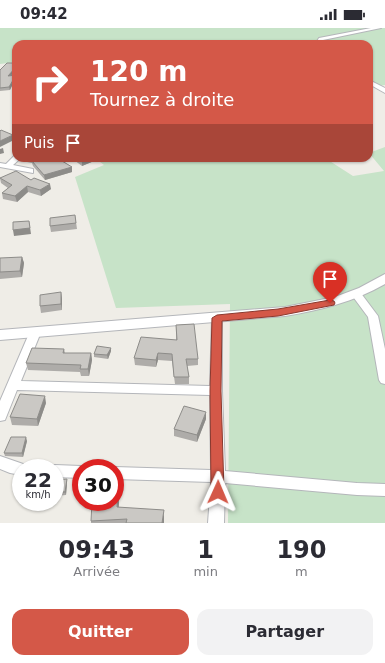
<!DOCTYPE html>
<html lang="fr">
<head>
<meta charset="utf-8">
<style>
  body { margin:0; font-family:"DejaVu Sans",sans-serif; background:#f2f2f3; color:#2b2b33; height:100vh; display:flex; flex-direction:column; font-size:15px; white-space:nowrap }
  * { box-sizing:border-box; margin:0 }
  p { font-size:13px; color:#7c7c81 }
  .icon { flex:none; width:22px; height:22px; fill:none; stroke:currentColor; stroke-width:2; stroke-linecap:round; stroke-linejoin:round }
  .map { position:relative; height:495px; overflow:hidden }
  .drawer { display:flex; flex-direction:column; background:#fff; flex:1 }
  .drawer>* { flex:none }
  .top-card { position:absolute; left:12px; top:12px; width:361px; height:122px; border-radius:12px; box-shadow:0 1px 3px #0004; background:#d45848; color:#fff; overflow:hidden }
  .speed { position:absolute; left:12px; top:431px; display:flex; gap:8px; font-size:20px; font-weight:700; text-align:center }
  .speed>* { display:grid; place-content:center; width:52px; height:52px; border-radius:50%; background:#fff; box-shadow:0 1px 3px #0004; line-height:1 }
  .speed small { font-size:10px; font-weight:400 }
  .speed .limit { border:6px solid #d22; background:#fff; color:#111 }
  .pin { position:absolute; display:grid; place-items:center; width:34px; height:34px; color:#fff; margin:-41px -17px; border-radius:50% 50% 50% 0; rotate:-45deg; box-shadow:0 0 4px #0007 }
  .pin .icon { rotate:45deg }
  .me { position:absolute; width:44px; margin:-22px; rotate:1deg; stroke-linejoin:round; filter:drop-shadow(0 0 3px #0008) }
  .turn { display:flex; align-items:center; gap:14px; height:84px; padding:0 12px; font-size:18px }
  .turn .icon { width:52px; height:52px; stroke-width:2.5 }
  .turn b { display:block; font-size:28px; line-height:34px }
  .then { display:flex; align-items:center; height:38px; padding:0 12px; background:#0003; gap:8px; font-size:15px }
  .eta { display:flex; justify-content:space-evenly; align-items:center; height:68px; text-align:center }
  .eta b { font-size:24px; font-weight:800; line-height:28px }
  .button { display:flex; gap:8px; margin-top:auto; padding:8px 12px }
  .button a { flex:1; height:46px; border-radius:12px; background:#d45848; color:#fff; font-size:16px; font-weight:800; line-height:46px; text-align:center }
  .button a+a { background:#f2f2f3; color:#2b2b33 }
  .status { display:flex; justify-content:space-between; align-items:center; height:28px; padding:0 20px; background:#fff; direction:ltr }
  .status svg { height:11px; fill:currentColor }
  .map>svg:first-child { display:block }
</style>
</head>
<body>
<div class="status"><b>09:42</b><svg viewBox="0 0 49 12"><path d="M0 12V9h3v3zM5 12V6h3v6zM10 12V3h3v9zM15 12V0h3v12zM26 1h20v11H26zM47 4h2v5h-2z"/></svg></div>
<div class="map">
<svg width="385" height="495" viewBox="0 0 385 495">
  <rect width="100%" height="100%" fill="#efede7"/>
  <path fill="#c7e3c8" d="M0,0H385V57L369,59V16H16V34L0,36Z
    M385,119V495H228L230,276L116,280L75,149L104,137L95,130H325L353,148L384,143L369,125Z"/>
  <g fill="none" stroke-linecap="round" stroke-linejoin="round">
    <g stroke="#b4b6ba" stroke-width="2">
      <path id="minor" d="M371,0H381L323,12L321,16H315L319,10Z
        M369,52L385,60V65L369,56Z
        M14,128L21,130L13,137L33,141V145L0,139V135L6,136Z
        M51,130H74L63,134Z
        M356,263L360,264L378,288L385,321V356L381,355L379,352L368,289L351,266Z
        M217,286L221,287L222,290V363L225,443L357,455L385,456V468L357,467L225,455L224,495H208L211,454L115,451V440H112L115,439L211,442L210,367L17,362L5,392L0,393V373L31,301H39L41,304L21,353L210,358L212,290L213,287Z
        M0,428L26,437L28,440H21V447L10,445L0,441Z
        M55,437L81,438L86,440H81V450L55,449V440H49Z"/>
    </g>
    <g stroke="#b4b6ba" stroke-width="2">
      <path id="tertiary" d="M385,246V256C354,274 320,282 285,288L0,312V302L285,279L335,269L359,260Z"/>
    </g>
    <use href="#minor" fill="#fff" fill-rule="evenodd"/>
    <use href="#tertiary" fill="#fff" fill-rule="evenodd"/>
  </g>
  <path fill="#aeaca9" d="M16,35V42L11,47L10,62L0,63V42Z
    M27,130H57L72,139V144L45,152L33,138L32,135L27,134Z
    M74,130H94V133L82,138L74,132Z
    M0,150L31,152L51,161L41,168L28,164L17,174L3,171L2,165L8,160L1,155Z
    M75,187L77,201L51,204L50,198Z
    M22,229L24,235L22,249L0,251V233Z
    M61,264L62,271V282L41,285L40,278Z
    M176,297L198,331V337L187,338L189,349V356H175L172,333L158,332L156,339L135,337L134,330L176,312Z
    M111,320V323L108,331L94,329V326Z
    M64,321L65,325H91L92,332L89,348H81L80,344L28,342L26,335Z
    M46,375L38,398L12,397L10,389Z
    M206,391L197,414L174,408V401Z
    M27,413L23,429L5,428L4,425Z
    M67,451V455L66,467L55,468V452Z
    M118,466L119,479L164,491V495H91V493Z"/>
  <path fill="#8d8c89" d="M16,39V42L8,51V48Z
    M16,47V50L10,62L9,59Z
    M13,107L14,112L0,119V113Z
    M3,120L4,125L0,126V121Z
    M91,130H94V133L82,138V134Z
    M72,139V144L45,152L44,147Z
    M50,156L51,161L41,168L40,162Z
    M27,158L28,164L17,174L15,168Z
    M29,193L30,199L31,206L14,208L13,202Z
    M22,229L24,235L22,249L20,243Z
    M61,264L62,271V282L61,276Z
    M111,320V323L108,331L107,327Z
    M91,325L92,332L89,348L88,341Z
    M158,325V332L156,339V332Z
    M45,368L46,375L38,398L37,391Z
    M206,384V391L197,414V407Z
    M26,409L27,413L23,429L22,425Z
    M67,451V455L66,467L65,464Z
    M118,466L119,475L118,488L117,479Z
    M164,482V495H162Z"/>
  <path fill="#cac8c4" stroke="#8d8c89" d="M7,35H16V39L8,48L16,47L9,59L0,60V42Z
    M1,102L13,107L0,113V103Z
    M31,130H57L72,139L44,147L32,133L36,131Z
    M77,130H91L82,134Z
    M16,143L31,152L34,150L50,156L40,162L27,158L15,168L2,165L12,157L0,150Z
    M75,187L76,195L50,198V190Z
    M29,193L30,200L13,202V194Z
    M22,229L20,243L0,244V230Z
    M61,264V276L40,278V267Z
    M194,296L198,331H186L189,349H174L172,326L158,325L156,332L134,330L141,309L177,312L176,297Z
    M97,318L111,320L107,327L94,326Z
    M32,320L64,321L63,325H91L88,341H80L81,337L26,335Z
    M20,366L45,368L37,391L10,389Z
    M184,378L206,384L197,407L174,401Z
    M11,409H26L22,425H4Z
    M67,451L65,464H55V452Z
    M115,466H118L117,479L164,482L162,495H126L127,491L91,493L92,474H115Z"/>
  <path fill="#d45848" stroke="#8a392f" d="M330,272L334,273L335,275L334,277L278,288L222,293L221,363L224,464L222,468L218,470L213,468L211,464L210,363L212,290L217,287L278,281Z"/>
</svg>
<div class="speed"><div>22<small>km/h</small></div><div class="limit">30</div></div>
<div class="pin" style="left:330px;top:275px;background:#d93025"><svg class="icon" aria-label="arrive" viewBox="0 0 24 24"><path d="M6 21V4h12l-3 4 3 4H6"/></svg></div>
<svg class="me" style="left:218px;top:464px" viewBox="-20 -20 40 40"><path d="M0-17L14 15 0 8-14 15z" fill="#d45848" stroke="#fff" stroke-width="4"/></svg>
<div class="top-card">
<div class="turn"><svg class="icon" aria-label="right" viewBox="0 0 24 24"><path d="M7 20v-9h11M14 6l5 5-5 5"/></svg><div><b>120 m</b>Tournez à droite</div></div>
<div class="then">Puis<svg class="icon" aria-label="arrive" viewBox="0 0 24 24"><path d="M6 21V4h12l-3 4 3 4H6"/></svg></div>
</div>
</div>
<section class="drawer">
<div class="eta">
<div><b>09:43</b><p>Arrivée</p></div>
<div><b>1</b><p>min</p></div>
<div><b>190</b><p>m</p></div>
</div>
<div class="button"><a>Quitter</a><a>Partager</a></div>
</section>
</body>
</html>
